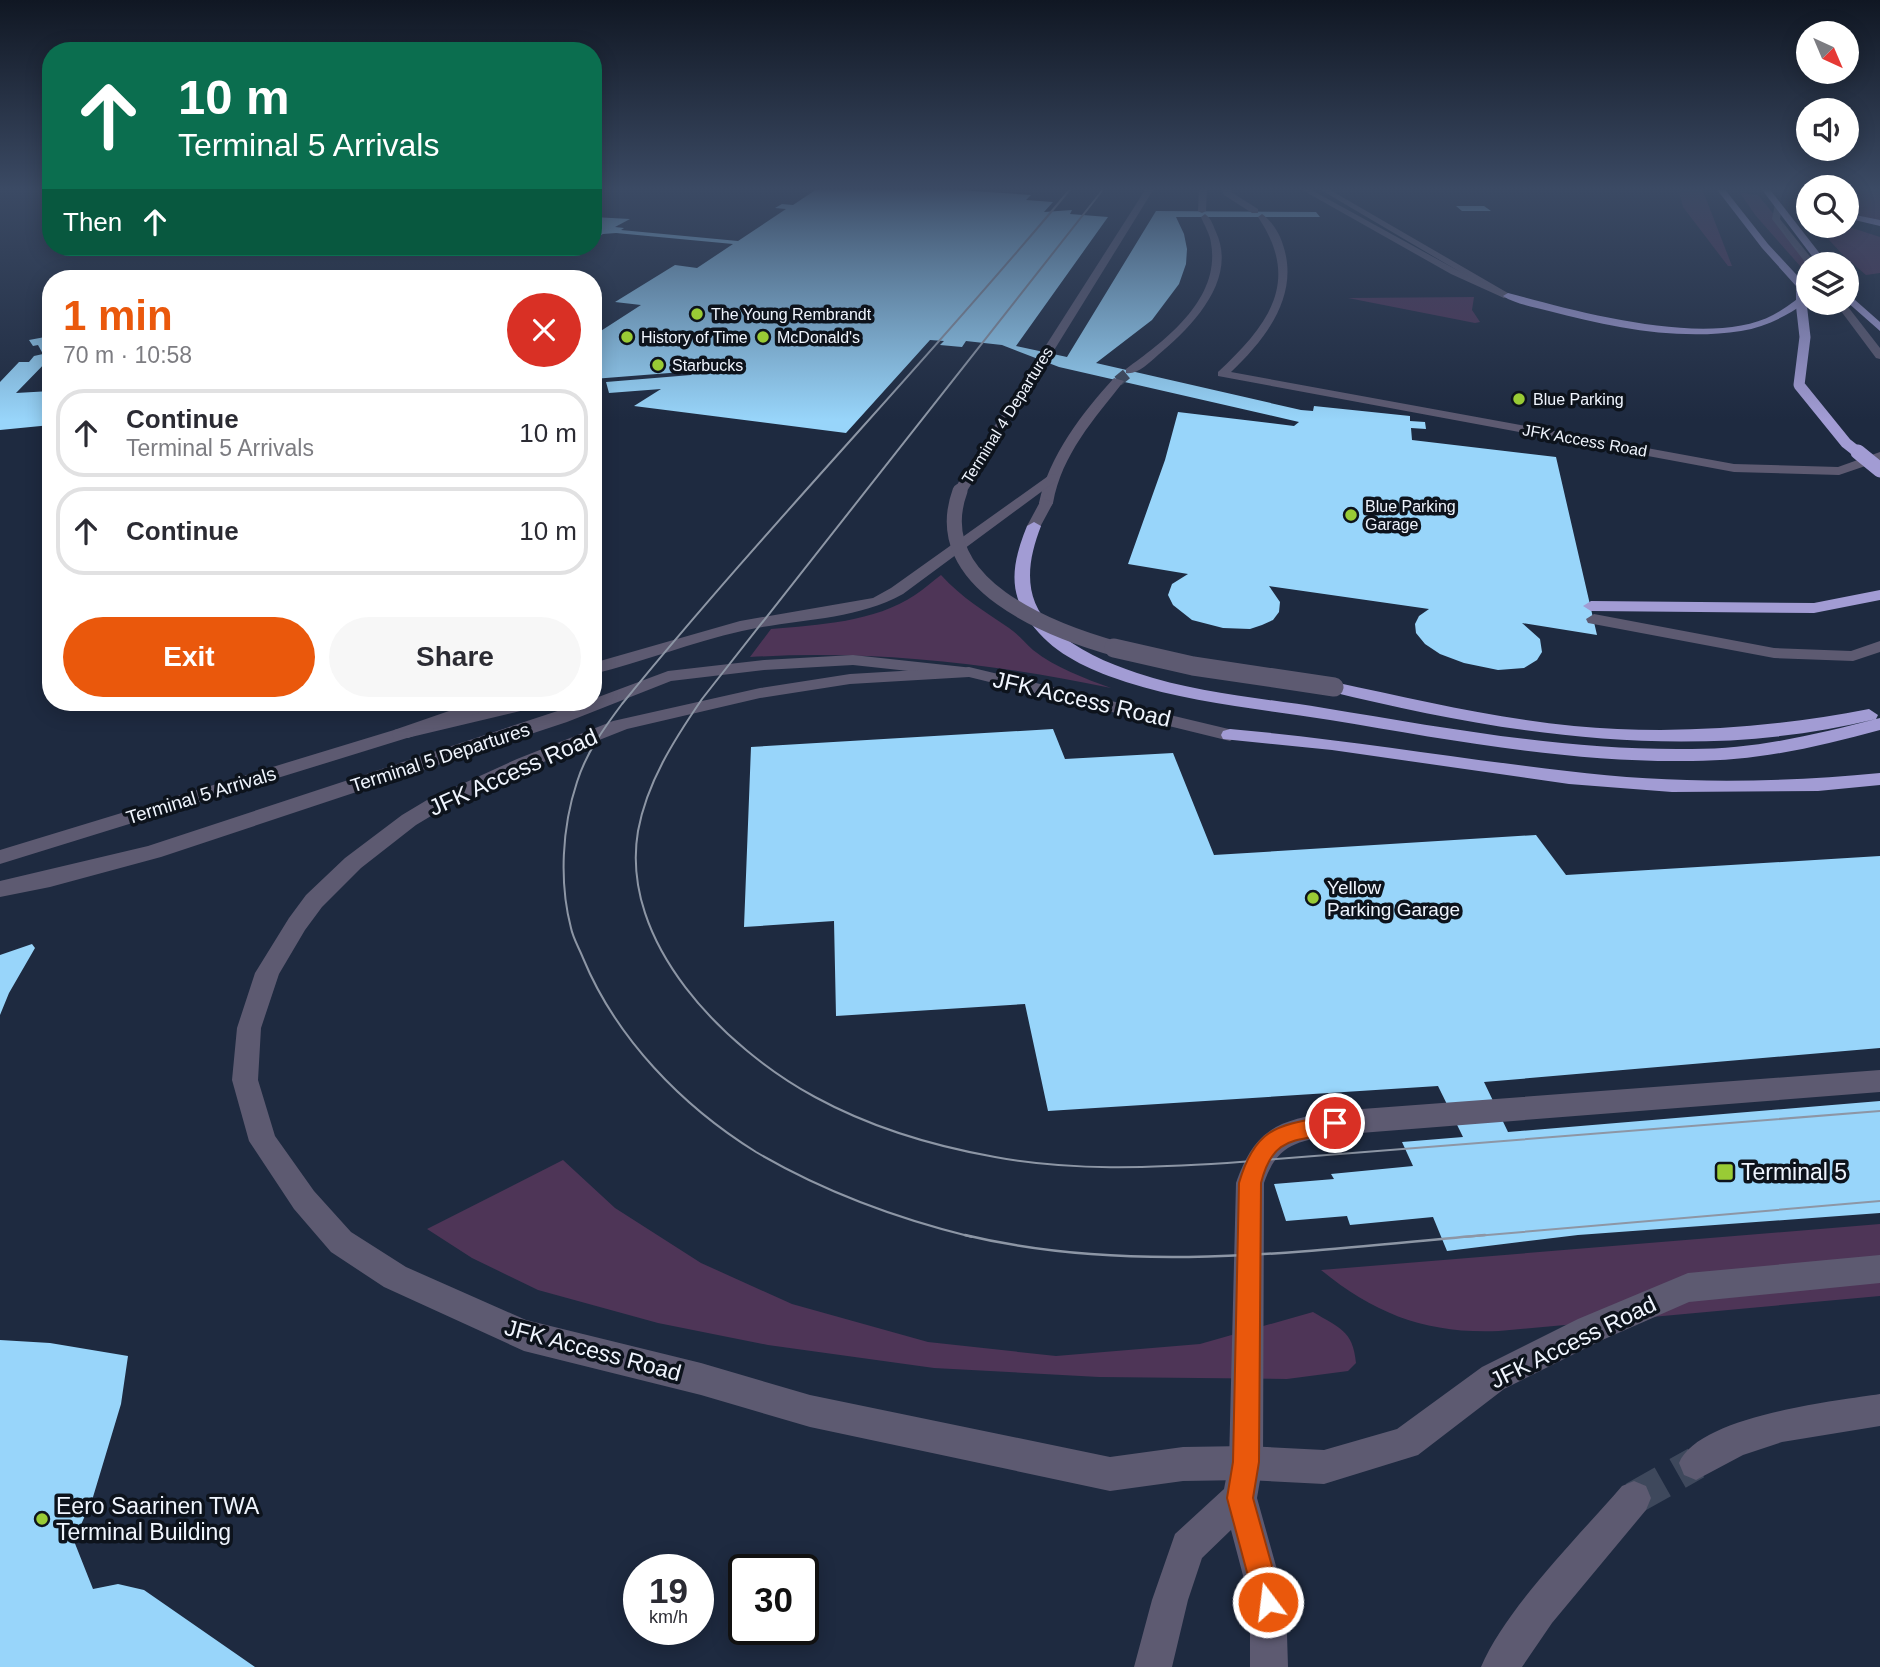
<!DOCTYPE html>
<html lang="en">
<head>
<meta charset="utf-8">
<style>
  body { margin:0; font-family:Arial,sans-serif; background:#f7f7f7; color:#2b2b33; height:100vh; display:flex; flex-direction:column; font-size:26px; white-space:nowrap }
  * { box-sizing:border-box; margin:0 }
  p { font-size:23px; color:#7c7c81 }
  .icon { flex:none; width:38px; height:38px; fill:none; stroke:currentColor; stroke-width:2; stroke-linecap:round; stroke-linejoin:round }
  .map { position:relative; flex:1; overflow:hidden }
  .drawer { position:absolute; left:42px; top:270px; width:560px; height:441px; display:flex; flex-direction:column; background:#fff; border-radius:28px; box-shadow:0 4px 18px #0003 }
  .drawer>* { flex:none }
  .guide { position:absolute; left:42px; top:42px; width:560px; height:214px; border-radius:28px; box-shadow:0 4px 18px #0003; background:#0b6e4f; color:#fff; overflow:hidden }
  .needle { width:46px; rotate:136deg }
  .buttons { position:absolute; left:1796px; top:21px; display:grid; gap:14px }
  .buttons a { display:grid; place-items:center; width:63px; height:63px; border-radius:50%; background:#fff; box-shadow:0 4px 18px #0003; font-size:35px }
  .speed { position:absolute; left:623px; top:1554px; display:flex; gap:14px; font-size:35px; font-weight:700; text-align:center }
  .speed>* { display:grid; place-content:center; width:91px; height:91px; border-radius:50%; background:#fff; box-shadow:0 4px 18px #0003; line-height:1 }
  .speed small { font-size:18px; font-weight:400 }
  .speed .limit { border:4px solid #111; border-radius:10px; background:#fff; color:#111 }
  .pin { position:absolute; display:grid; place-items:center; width:60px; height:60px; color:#fff; margin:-30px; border:4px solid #fff; border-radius:50%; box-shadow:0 2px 7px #0007 }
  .me { position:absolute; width:77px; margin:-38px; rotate:345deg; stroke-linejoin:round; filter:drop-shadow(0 0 5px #0008) }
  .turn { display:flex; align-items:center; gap:24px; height:147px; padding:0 21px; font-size:32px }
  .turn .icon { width:91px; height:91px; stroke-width:2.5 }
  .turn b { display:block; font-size:49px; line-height:60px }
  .then { display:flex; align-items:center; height:66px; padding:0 21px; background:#0003; gap:14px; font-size:26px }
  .round { display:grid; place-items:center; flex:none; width:74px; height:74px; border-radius:37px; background:#f7f7f7 }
  .headline { display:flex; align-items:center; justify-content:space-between; height:119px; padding:0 21px }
  h1 { font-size:42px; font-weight:700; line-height:52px; color:#ea580c }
  .button { display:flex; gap:14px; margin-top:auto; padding:14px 21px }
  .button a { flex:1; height:80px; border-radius:42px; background:#ea580c; color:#fff; font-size:28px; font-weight:700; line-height:80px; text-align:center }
  .button a+a { background:#f7f7f7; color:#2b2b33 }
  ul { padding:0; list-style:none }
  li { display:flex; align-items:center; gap:21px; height:88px; margin:0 14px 10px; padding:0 7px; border:4px solid #e1e1e2; border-radius:28px }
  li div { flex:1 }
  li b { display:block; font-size:26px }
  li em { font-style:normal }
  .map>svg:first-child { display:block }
</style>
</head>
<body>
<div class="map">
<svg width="1880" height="1667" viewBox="0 0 1880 1667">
  <rect width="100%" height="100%" fill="#1e2a40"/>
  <path fill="#4e3557" d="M1678,187H1701L1703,191L1732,266H1728L1683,207Z
    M1807,187H1880V223L1846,210V187Z
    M1740,193L1758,195L1815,264H1808V275L1756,216Z
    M1816,226H1846L1880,237V273L1866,275L1844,256Z
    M1474,297L1472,310L1480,322L1475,323L1348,298Z
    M941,575C962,598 984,611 1009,628C1018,634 1025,643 1033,650C1056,668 1084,678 1111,688C991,663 873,650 750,657L771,629C818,625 875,622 915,595C924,589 933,581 941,575Z
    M563,1160L615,1208L701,1263L792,1304L928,1342L1056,1356L1200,1344L1313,1312C1339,1328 1353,1330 1356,1363L1348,1371L1287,1379L1099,1377L934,1368L768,1345L658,1323L538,1290L472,1258L427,1229Z
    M1880,1224V1296L1499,1331C1428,1334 1376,1315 1321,1270Z"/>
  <path fill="#98d5fa" d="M820,187H963L959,190L1031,195L1026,200L1053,202L1044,212L1072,210L1070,214L1108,217L1016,346L1067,357L1156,211L1316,212L1320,217H1176L1184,234L1187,249L1186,264L1179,284L1152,320L1096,363L1301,410L1313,411L1314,406L1410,416V421L1425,422L1426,429L1411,428L1412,440L1556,457L1597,635L1522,623L1540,639L1542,652L1537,660L1524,668L1498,670L1464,663L1440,654L1425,644L1416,633L1415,624L1419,616L1429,609L1269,586L1280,602L1279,612L1273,620L1262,625L1250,629L1223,628L1192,620L1173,605L1168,595L1172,584L1188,574L1128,564L1165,460L1178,412L1294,426L1299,422L1059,367L1002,345L966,341L962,347L940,345L944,341L930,340L846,433L634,406L661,389L609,393L606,382L691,375L695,371L593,379V336L641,305L615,302L675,265L697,268L733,244L616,233L603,234L593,239V217L630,219L615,227L624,228L621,230L738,241L786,209L775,208L782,204L793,205Z
    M1456,206H1484L1491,211H1462Z
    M45,337L51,347V357L16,393L51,391V425L0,430V382L19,362H29L34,356L43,354L38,345L33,346L29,340Z
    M1053,729L1065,759L1173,753L1214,855L1536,835L1566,875L1880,856V1048L1484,1082L1508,1132L1880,1101V1213L1578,1235L1447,1251L1433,1217L1350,1225L1347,1216L1286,1221L1274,1184L1334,1179L1331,1174L1413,1166L1402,1142L1463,1137L1438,1086L1048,1111L1025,1004L836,1016L834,921L744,927L751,747Z
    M32,944L35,948L9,993L0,1015V955Z
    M0,1340L50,1343L128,1356L121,1404L93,1497L74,1541L93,1589L118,1584L144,1590L255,1667H0Z"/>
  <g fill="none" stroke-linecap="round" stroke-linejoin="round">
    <path stroke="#3e485c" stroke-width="11" stroke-dasharray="11 6" stroke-linecap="butt" d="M1118,381L1130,371"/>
    <path stroke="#3e485c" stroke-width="33" stroke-dasharray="33 17" stroke-linecap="butt" d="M1634,1498L1696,1463"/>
    <path fill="#5d5a71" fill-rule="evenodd" d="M1199,187H1207L1206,211L1202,213L1198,211Z
      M1316,187H1325L1513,296L1504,298Z
      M1205,214C1211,218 1213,225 1216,232C1238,280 1192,327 1158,355C1149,363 1137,375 1126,373V369C1166,340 1221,299 1211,243C1210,234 1204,225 1201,217Z
      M1114,378L1124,381C1094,419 1062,454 1053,503L1051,506H1041L1039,503C1049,456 1082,413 1114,378Z
      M853,655L964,667L973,672L964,677L853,665L764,670L671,681L567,722L161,857L50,887L0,897V881L148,846L585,702H593V699L668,671L764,660Z
      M513,702H544L541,706L407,738L0,864V850L394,730Z
      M1880,1070V1092L1335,1135C1298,1141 1277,1144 1264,1183L1263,1463L1257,1498L1286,1602L1288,1667H1250V1602L1231,1530L1202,1558L1188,1600L1172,1667H1134L1152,1600L1175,1534L1224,1489L1229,1463L1236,1183C1256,1126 1279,1121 1335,1111Z
      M1880,1394V1426L1782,1442L1743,1455L1696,1480L1684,1475L1679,1463C1698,1416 1834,1401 1880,1394Z
      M1634,1481L1646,1486L1651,1498L1646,1510L1552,1623L1522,1667H1481C1506,1608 1579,1536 1622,1486Z"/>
    <path fill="#5d5a71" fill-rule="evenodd" d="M1147,187H1155L967,491L960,495L955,494L953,491Z
      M1225,187H1234L1231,192L1258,209V213H1252L1224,195L1222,190Z
      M1297,187H1306L1457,270L1513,296L1504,298L1451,274Z
      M1775,204L1782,206L1780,219L1816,264L1808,266L1772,219Z
      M1262,214C1271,220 1280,234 1283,245C1300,295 1266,339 1231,372L1734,464L1838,467L1880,452V461L1839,475L1734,472L1218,376V372C1268,325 1302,282 1258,217Z
      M1835,303H1845L1880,348V359L1876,358Z
      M1051,474L1056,475V481L903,594C854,621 795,619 742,631C692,642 643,662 593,674V663L740,621L873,598L891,588Z
      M1046,499L1053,503L1039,529L1034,530L1029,529L1027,526L1041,500Z
      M1594,614L1774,648L1851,651L1880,641V652L1853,661L1774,658L1588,623L1586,619Z
      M969,667L1237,731L1239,735L1230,741L969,677L850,684L760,698L627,729L531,767L441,810L416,825L361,868L322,907L305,930L279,974L261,1028L258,1080L275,1136L314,1191L351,1232L406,1267L526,1320L701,1363L810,1395L1110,1457L1183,1447L1246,1446L1324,1450L1397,1429L1482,1367L1578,1319L1688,1273L1880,1255V1283L1689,1302L1600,1341L1504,1389L1418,1455L1324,1484L1246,1480L1183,1481L1110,1491L810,1427L701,1395L524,1351L384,1287L331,1252L294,1209L249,1141L232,1080L237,1028L255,973L289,918L306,895L345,858L402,815L427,800L517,759L613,721L760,688L850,674Z
      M475,702H501L498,706L408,738H394L392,734L394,730Z"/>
    <path fill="#a29cd4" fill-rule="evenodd" d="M1715,187H1723L1768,244L1806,285L1805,303C1785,317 1765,327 1741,331C1677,341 1610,327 1549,311C1534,307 1515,304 1503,296L1508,293C1575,311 1709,349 1773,315C1781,311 1789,305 1796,300V286L1762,248Z
      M1760,187H1768L1828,264H1818Z
      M1792,187H1800L1808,193V200Z
      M1846,213L1880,220V226L1846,218Z
      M1846,292L1880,322V331L1846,301Z
      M1034,522L1041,526C1027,562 1022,599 1053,628C1077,650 1107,663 1137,673C1196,693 1263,698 1324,708C1446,728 1568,751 1692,749C1758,749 1817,734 1880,718V730C1818,747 1757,761 1692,761C1570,763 1450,740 1330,720C1262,709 1191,703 1126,682C1096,672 1061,658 1039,633C1007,598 1010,568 1027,526Z
      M1880,590V600L1814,613L1591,611L1583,606L1591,601L1814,603Z
      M1334,682C1413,699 1493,718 1574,726C1673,735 1771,728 1869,709L1878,715L1876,719C1694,764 1506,735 1328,691L1325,687L1328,683Z
      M1230,729C1343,739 1455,758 1567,771C1670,784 1777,783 1880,773V785L1818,791L1672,792L1569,784L1332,750L1223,739L1221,735L1223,731Z"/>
    <path stroke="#8d96a5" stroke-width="2" d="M1105,187L702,699C674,740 647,782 638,831C619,943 725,1048 815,1097C870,1127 933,1146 995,1157C1072,1171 1149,1168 1227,1163L1880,1111
      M972,1237C895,1218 824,1192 756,1152C682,1106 616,1038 583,958C579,948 573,938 571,928C559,882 562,827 577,782C586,753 604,728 622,704C766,527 926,363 1072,187
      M1464,1237L1880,1201"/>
    <path stroke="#8d96a5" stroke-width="2.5" d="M965,1235C1135,1276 1313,1250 1485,1235"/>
    <path stroke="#5d5a71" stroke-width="15" d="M960,491C926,584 1051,631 1120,650"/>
    <path stroke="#5d5a71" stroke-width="19" d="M1114,648L1193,666L1334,687"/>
    <path stroke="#a29cd4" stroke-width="11" d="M1801,302L1805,337L1799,385L1846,443L1860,454"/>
    <path stroke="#a29cd4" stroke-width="15" d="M1858,452L1880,470"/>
  </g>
  <linearGradient id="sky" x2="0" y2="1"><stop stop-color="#101723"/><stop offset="0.45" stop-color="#3b4a64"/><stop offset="1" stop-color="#3b4a64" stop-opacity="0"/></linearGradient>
  <rect width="1880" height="420" fill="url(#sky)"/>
  <path fill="#ea580c" stroke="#983908" stroke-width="2" d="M1335,1115L1343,1117L1346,1123L1343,1130C1301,1144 1274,1130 1261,1183L1259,1462L1253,1498L1282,1602L1278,1611L1268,1615L1259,1611L1255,1602L1227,1498L1233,1462L1239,1183C1256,1124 1281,1125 1335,1115Z"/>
  <g fill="#99cb35" stroke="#0d131c" stroke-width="2.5">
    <circle cx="697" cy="314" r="7"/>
    <circle cx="627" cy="337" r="7"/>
    <circle cx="763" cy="337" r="7"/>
    <circle cx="658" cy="365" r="7"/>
    <circle cx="1519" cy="399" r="7"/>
    <circle cx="1351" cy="515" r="7"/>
    <circle cx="1313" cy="898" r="7"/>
    <rect x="1716" y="1163" width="18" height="18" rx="3.5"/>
    <circle cx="42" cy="1519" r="7"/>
  </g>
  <g text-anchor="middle" stroke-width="7" stroke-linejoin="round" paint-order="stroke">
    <g font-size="16" fill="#f0f5fe" stroke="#0d131c" text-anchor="start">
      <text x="711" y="320">The Young Rembrandt</text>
      <text x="641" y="343">History of Time</text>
      <text x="777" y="343">McDonald's</text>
      <text x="672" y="371">Starbucks</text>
      <text x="1533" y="405">Blue Parking</text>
      <text x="1365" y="512">Blue Parking<tspan x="1365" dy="18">Garage</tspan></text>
    </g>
    <g font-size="16" fill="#f0f5fe" stroke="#0d131c">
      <text transform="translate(1007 415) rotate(-58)" y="6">Terminal 4 Departures</text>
      <text transform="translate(1585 440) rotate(10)" y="6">JFK Access Road</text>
    </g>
    <g font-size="19" fill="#f0f5fe" stroke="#0d131c">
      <text transform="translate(440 757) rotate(-18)" y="7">Terminal 5 Departures</text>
      <text transform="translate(201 795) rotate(-17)" y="7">Terminal 5 Arrivals</text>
    </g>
    <g font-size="19" fill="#f0f5fe" stroke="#0d131c" text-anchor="start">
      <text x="1327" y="894">Yellow<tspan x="1327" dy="22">Parking Garage</tspan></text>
    </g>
    <g font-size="23" fill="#f0f5fe" stroke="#0d131c">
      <text transform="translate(1082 699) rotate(13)" y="8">JFK Access Road</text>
      <text transform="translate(513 772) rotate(-24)" y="8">JFK Access Road</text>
      <text transform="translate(1573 1342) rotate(-26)" y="8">JFK Access Road</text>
      <text transform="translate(593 1350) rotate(15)" y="8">JFK Access Road</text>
    </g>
    <g font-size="23" fill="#f0f5fe" stroke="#0d131c" text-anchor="start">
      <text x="1741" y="1180">Terminal 5</text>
      <text x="56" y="1514">Eero Saarinen TWA<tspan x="56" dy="26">Terminal Building</tspan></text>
    </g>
  </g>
</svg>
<div class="buttons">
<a><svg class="needle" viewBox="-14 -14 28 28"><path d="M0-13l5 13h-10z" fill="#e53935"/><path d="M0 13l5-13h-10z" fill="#7c7c81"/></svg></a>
<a><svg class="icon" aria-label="sound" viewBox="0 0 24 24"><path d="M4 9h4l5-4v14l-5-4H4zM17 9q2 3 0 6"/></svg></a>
<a><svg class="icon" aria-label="search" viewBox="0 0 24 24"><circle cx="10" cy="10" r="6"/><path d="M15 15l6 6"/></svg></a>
<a><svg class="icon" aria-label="layers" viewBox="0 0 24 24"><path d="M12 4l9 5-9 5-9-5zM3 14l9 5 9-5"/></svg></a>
</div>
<div class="speed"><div>19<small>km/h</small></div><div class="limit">30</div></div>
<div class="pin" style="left:1335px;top:1123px;background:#d93025"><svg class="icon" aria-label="arrive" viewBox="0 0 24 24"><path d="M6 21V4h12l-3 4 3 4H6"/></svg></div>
<svg class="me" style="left:1268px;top:1602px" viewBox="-20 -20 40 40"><circle r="17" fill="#ea580c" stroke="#fff" stroke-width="3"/><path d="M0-11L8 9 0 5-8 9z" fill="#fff"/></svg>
<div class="guide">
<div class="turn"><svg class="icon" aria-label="ahead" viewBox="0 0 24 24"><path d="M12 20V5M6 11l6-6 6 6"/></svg><div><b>10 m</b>Terminal 5 Arrivals</div></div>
<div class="then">Then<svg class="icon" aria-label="ahead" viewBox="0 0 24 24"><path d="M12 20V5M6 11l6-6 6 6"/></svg></div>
</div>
<section class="drawer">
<div class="headline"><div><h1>1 min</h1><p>70 m · 10:58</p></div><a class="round" style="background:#d93025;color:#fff"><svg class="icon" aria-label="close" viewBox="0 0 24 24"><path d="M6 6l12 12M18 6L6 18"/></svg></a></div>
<ul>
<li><svg class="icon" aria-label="ahead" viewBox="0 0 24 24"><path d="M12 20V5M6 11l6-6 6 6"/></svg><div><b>Continue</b><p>Terminal 5 Arrivals</p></div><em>10 m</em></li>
<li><svg class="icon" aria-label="ahead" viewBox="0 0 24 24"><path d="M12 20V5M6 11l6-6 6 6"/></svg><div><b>Continue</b></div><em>10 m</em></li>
</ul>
<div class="button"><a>Exit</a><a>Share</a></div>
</section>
</div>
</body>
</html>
